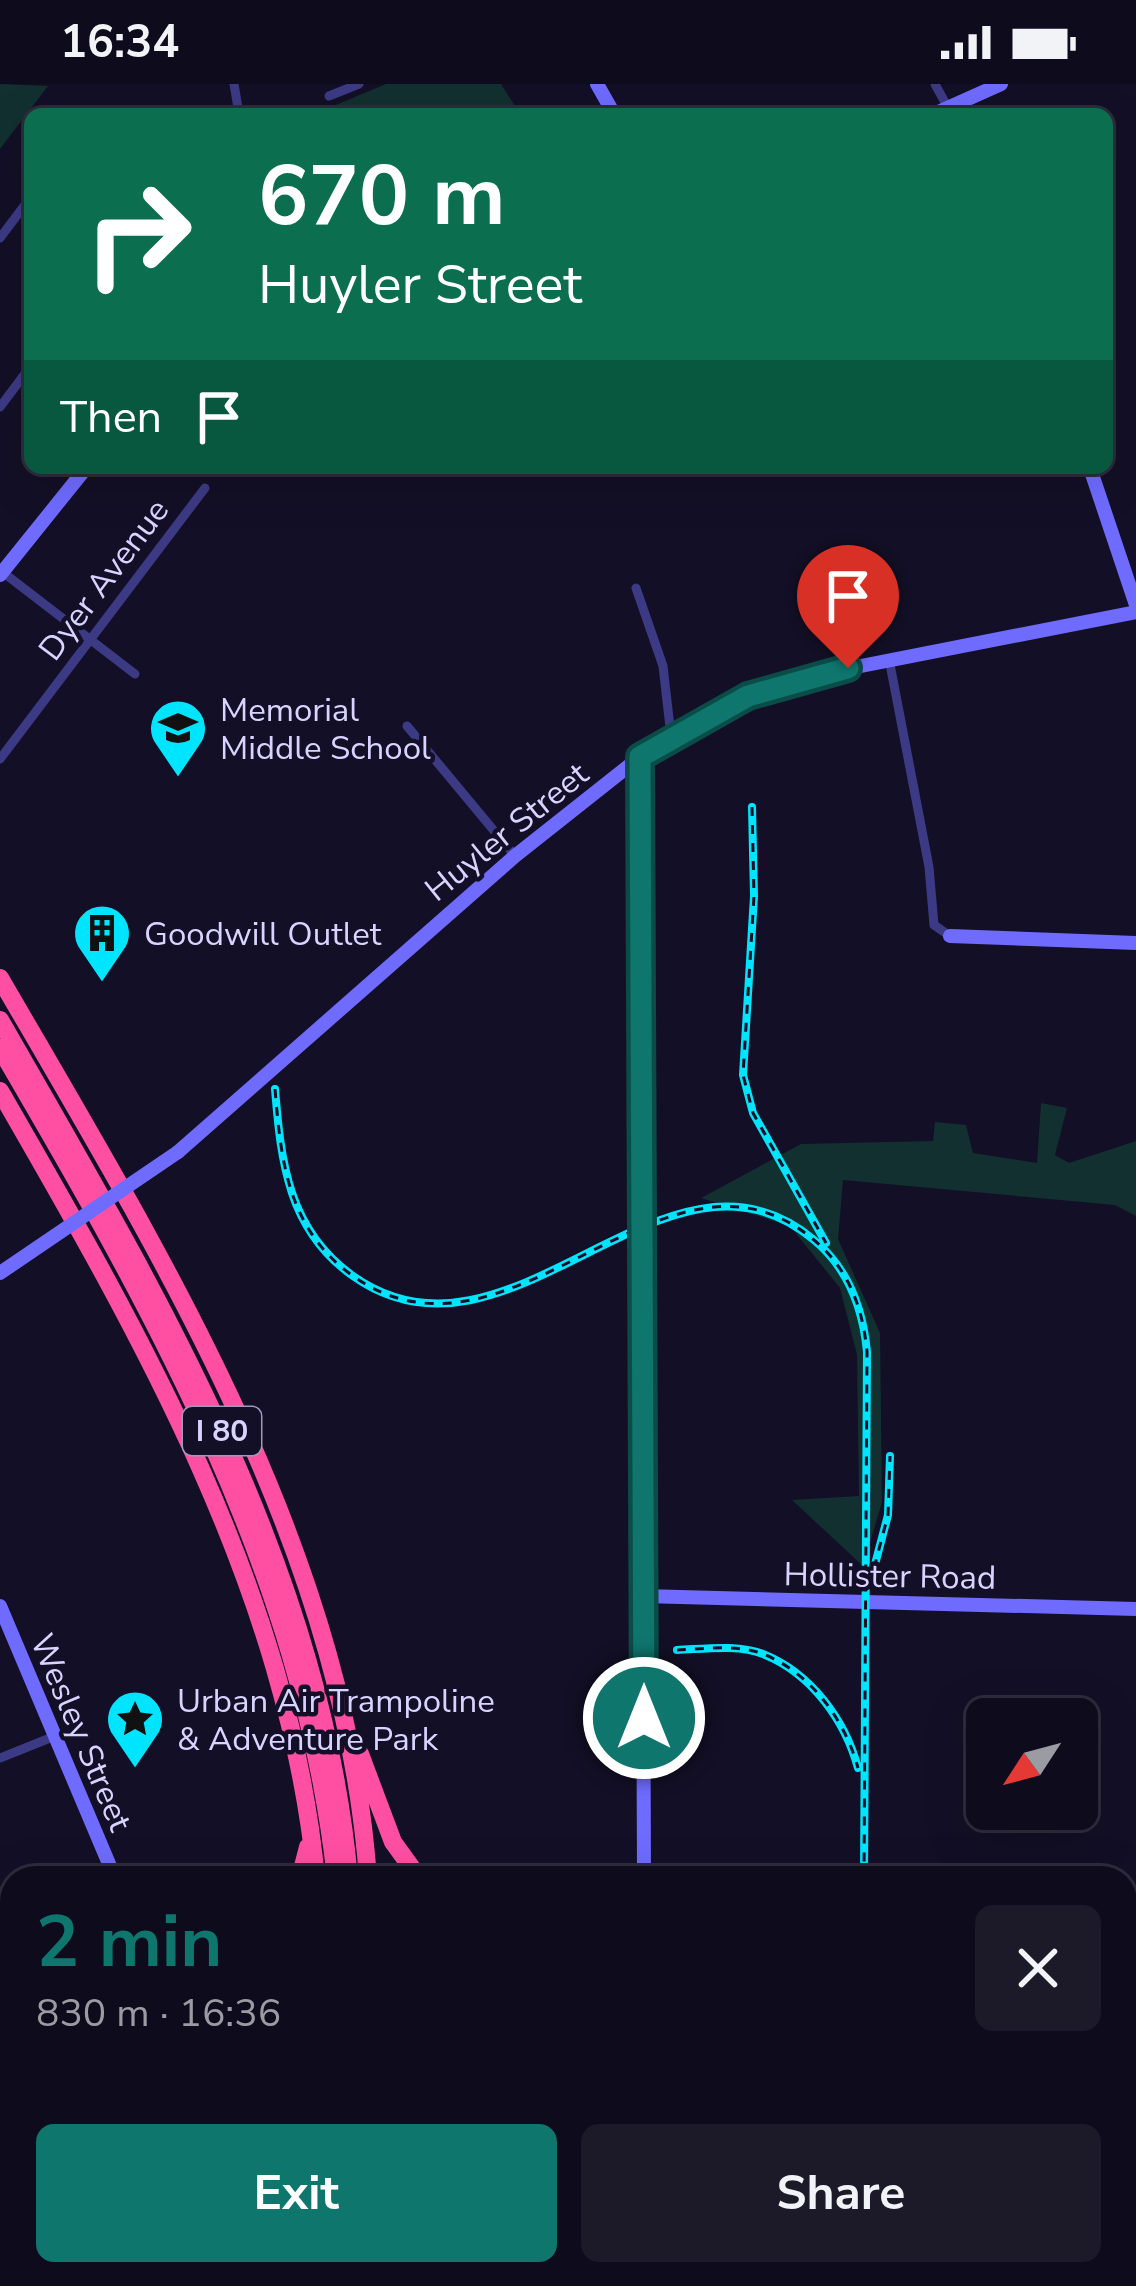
<!DOCTYPE html>
<html lang="en">
<head>
<meta charset="utf-8">
<style>
  body { margin:0; font-family:"Nunito Sans",sans-serif; background:#1c1929; color:#f1f3f6; height:100vh; display:flex; flex-direction:column; font-size:45px; white-space:nowrap }
  * { box-sizing:border-box; margin:0 }
  p { font-size:39px; color:#9b9ba3 }
  .icon { flex:none; width:66px; height:66px; fill:none; stroke:currentColor; stroke-width:2; stroke-linecap:round; stroke-linejoin:round }
  .map { position:relative; flex:1; overflow:hidden }
  .sheet { position:absolute; left:0px; top:1782px; width:1137px; height:420px; display:flex; flex-direction:column; background:#0e0b1c; border-radius:36px 36px 0 0; box-shadow:0 12px 48px #0002,0 0 0 3px #2e2b3b }
  .sheet>* { flex:none }
  .banner { position:absolute; left:24px; top:24px; width:1089px; height:366px; border-radius:18px; box-shadow:0 12px 48px #0002,0 0 0 3px #2e2b3b; background:#0b6e4f; color:#fff; overflow:hidden }
  .needle { width:78px; rotate:234deg }
  .buttons { position:absolute; left:966px; top:1614px; display:grid; gap:24px }
  .buttons a { display:grid; place-items:center; width:132px; height:132px; border-radius:18px; background:#0e0b1c; box-shadow:0 12px 48px #0002,0 0 0 3px #2e2b3b; font-size:60px }
  .pin { position:absolute; display:grid; place-items:center; width:102px; height:102px; color:#fff; margin:-123px -51px; border-radius:50% 50% 50% 0; rotate:-45deg; box-shadow:0 0 12px #0007 }
  .pin .icon { rotate:45deg }
  .me { position:absolute; width:132px; margin:-66px; rotate:0deg; stroke-linejoin:round; filter:drop-shadow(0 0 9px #0008) }
  .turn { display:flex; align-items:center; gap:42px; height:252px; padding:0 36px; font-size:54px }
  .turn .icon { width:156px; height:156px; stroke-width:2.5 }
  .turn b { display:block; font-size:84px; line-height:102px }
  .then { display:flex; align-items:center; height:114px; padding:0 36px; background:#0003; gap:24px; font-size:45px }
  .round { display:grid; place-items:center; flex:none; width:126px; height:126px; border-radius:18px; background:#1c1929 }
  .headline { display:flex; align-items:center; justify-content:space-between; height:204px; padding:0 36px }
  h1 { font-size:72px; font-weight:700; line-height:90px; color:#0f766e }
  .button { display:flex; gap:24px; margin-top:auto; padding:24px 36px }
  .button a { flex:1; height:138px; border-radius:18px; background:#0f766e; color:#fff; font-size:48px; font-weight:700; line-height:138px; text-align:center }
  .button a+a { background:#1c1929; color:#f1f3f6 }
  .status { display:flex; justify-content:space-between; align-items:center; height:84px; padding:0 60px; background:#0e0b1c; direction:ltr }
  .status svg { height:33px; fill:currentColor }
  .map>svg:first-child { display:block }
</style>
</head>
<body>
<div class="status"><b>16:34</b><svg viewBox="0 0 49 12"><path d="M0 12V9h3v3zM5 12V6h3v6zM10 12V3h3v9zM15 12V0h3v12zM26 1h20v11H26zM47 4h2v5h-2z"/></svg></div>
<div class="map">
<svg width="1136" height="2202" viewBox="0 0 1136 2202">
  <rect width="100%" height="100%" fill="#130f26"/>
  <path fill="#12302f" d="M0,0L48,2L0,65Z
    M386,0H501L520,30H314Z
    M1041,1019L1067,1024L1055,1071L1069,1079L1136,1057V1132L1115,1121L843,1096L838,1155L880,1249L882,1418L863,1482L792,1416L859,1412L857,1271L840,1204L790,1142L701,1114L801,1060L933,1057L935,1038L966,1041L973,1069L1037,1079Z"/>
  <g fill="none" stroke-linecap="round" stroke-linejoin="round">
    <path stroke="#3d3a85" stroke-width="9" d="M234,0L239,30
      M935,0L948,24
      M329,12L359,0
      M0,154L30,114
      M0,323L30,283
      M0,486L135,590
      M636,504L663,582L671,652
      M889,575L929,783L934,841L950,852
      M407,642L515,772
      M0,675L205,404
      M0,1674L55,1652
      M0,2172L12,2171
      M42,2190L43,2202
      M956,2202V2190"/>
    <path stroke="#6f6bff" stroke-width="14" d="M597,0L614,30
      M934,30L1001,0
      M1090,384L1136,521
      M0,491L86,384
      M640,673L644,1794
      M950,852L1136,859
      M178,1068L515,772L640,673L696,637L805,593L1136,528
      M643,1512L1136,1525
      M0,1522L115,1794
      M682,2190L683,2202
      M224,2202L227,2190"/>
    <path stroke="#ff4fa3" stroke-width="18" d="M0,894C162,1173 344,1465 368,1794
      M0,936C155,1206 320,1478 349,1794
      M0,964C154,1227 302,1486 336,1794
      M0,1007C142,1253 288,1506 316,1794
      M360,1670L393,1758L419,1794
      M300,1794L308,1763
      M284,2202L287,2190
      M304,2202L307,2190
      M318,2202L321,2190
      M341,2202L344,2190"/>
    <g stroke="#00e5ff" stroke-width="8">
      <path id="rail" d="M752,723L754,812L743,991L753,1029L826,1159
        M275,1005C281,1078 288,1146 353,1192C511,1304 666,1031 814,1156C849,1185 863,1225 867,1268L864,1794
        M874,1484L888,1431L890,1372
        M677,1566C704,1565 738,1560 763,1570C811,1589 845,1636 858,1684
        M837,2202L843,2190"/>
    </g>
    <use href="#rail" stroke="#130f26" stroke-width="3" stroke-dasharray="9" stroke-linecap="butt"/>
    <path stroke="#6f6bff" stroke-width="14" d="M0,1189L178,1068"/>
  </g>
  <g fill="none" stroke-linecap="round" stroke-linejoin="round">
    <g stroke="#0a4d48" stroke-width="30">
      <path id="route" d="M644,1634L640,673L748,612L848,584"/>
    </g>
    <use href="#route" stroke="#0f766e" stroke-width="21"/>
  </g>
  <defs>
    <g id="school-pin" transform="scale(3)"><path d="M0 17L-7.5 6A9.5 9.5 0 1 1 7.5 6Z" fill="#00e5ff" stroke="#130f26"/><path d="M0-5L7-2L0 1L-7-2ZM-4 1L0 2.5L4 1V4Q0 6-4 4Z" fill="#111"/></g>
    <g id="building-pin" transform="scale(3)"><path d="M0 17L-7.5 6A9.5 9.5 0 1 1 7.5 6Z" fill="#00e5ff" stroke="#130f26"/><path d="M-4-6H4V6H1V3H-1V6H-4ZM-2.5-4.3h1.7v1.8h-1.7ZM.8-4.3h1.7v1.8H.8ZM-2.5-1h1.7V.8h-1.7ZM.8-1h1.7V.8H.8Z" fill="#111"/></g>
    <g id="sight-pin" transform="scale(3)"><path d="M0 17L-7.5 6A9.5 9.5 0 1 1 7.5 6Z" fill="#00e5ff" stroke="#130f26"/><path d="M0-6L1.8-2.2L6-1.7L2.9 1.2L3.7 5.4L0 3.3L-3.7 5.4L-2.9 1.2L-6-1.7L-1.8-2.2Z" fill="#111"/></g>
  </defs>
  <g fill-rule="evenodd">
    <use href="#school-pin" x="178" y="644"/>
    <use href="#building-pin" x="102" y="849"/>
    <use href="#sight-pin" x="135" y="1635"/>
  </g>
  <g text-anchor="middle" stroke-width="9" stroke-linejoin="round" paint-order="stroke">
    <rect fill="#130f26" stroke="#9e99be" stroke-width="3" x="183" y="1323" width="78" height="48" rx="9"/>
    <g font-size="30" font-weight="bold" fill="#d9d4ff">
      <text x="222" y="1357">I 80</text>
    </g>
    <g font-size="33" fill="#d9d4ff" stroke="#130f26">
      <text transform="translate(103 495) rotate(-53)" y="12">Dyer Avenue</text>
      <text transform="translate(506 747) rotate(-39)" y="12">Huyler Street</text>
      <text transform="translate(890 1491) rotate(1)" y="12">Hollister Road</text>
      <text transform="translate(82 1648) rotate(67)" y="12">Wesley Street</text>
    </g>
    <g font-size="33" fill="#d9d4ff" stroke="#130f26" text-anchor="start">
      <text x="220" y="637">Memorial<tspan x="220" dy="38">Middle School</tspan></text>
      <text x="144" y="861">Goodwill Outlet</text>
      <text x="177" y="1628">Urban Air Trampoline<tspan x="177" dy="38">&amp; Adventure Park</tspan></text>
    </g>
  </g>
</svg>
<div class="buttons">
<a><svg class="needle" viewBox="-14 -14 28 28"><path d="M0-13l5 13h-10z" fill="#e53935"/><path d="M0 13l5-13h-10z" fill="#9b9ba3"/></svg></a>
</div>
<div class="pin" style="left:848px;top:584px;background:#d93025"><svg class="icon" aria-label="arrive" viewBox="0 0 24 24"><path d="M6 21V4h12l-3 4 3 4H6"/></svg></div>
<svg class="me" style="left:644px;top:1634px" viewBox="-20 -20 40 40"><circle r="17" fill="#0f766e" stroke="#fff" stroke-width="3"/><path d="M0-11L8 9 0 5-8 9z" fill="#fff"/></svg>
<div class="banner">
<div class="turn"><svg class="icon" aria-label="right" viewBox="0 0 24 24"><path d="M7 20v-9h11M14 6l5 5-5 5"/></svg><div><b>670 m</b>Huyler Street</div></div>
<div class="then">Then<svg class="icon" aria-label="arrive" viewBox="0 0 24 24"><path d="M6 21V4h12l-3 4 3 4H6"/></svg></div>
</div>
<section class="sheet">
<div class="headline"><div><h1>2 min</h1><p>830 m · 16:36</p></div><a class="round"><svg class="icon" aria-label="close" viewBox="0 0 24 24"><path d="M6 6l12 12M18 6L6 18"/></svg></a></div>
<div class="button"><a>Exit</a><a>Share</a></div>
</section>
</div>
</body>
</html>
